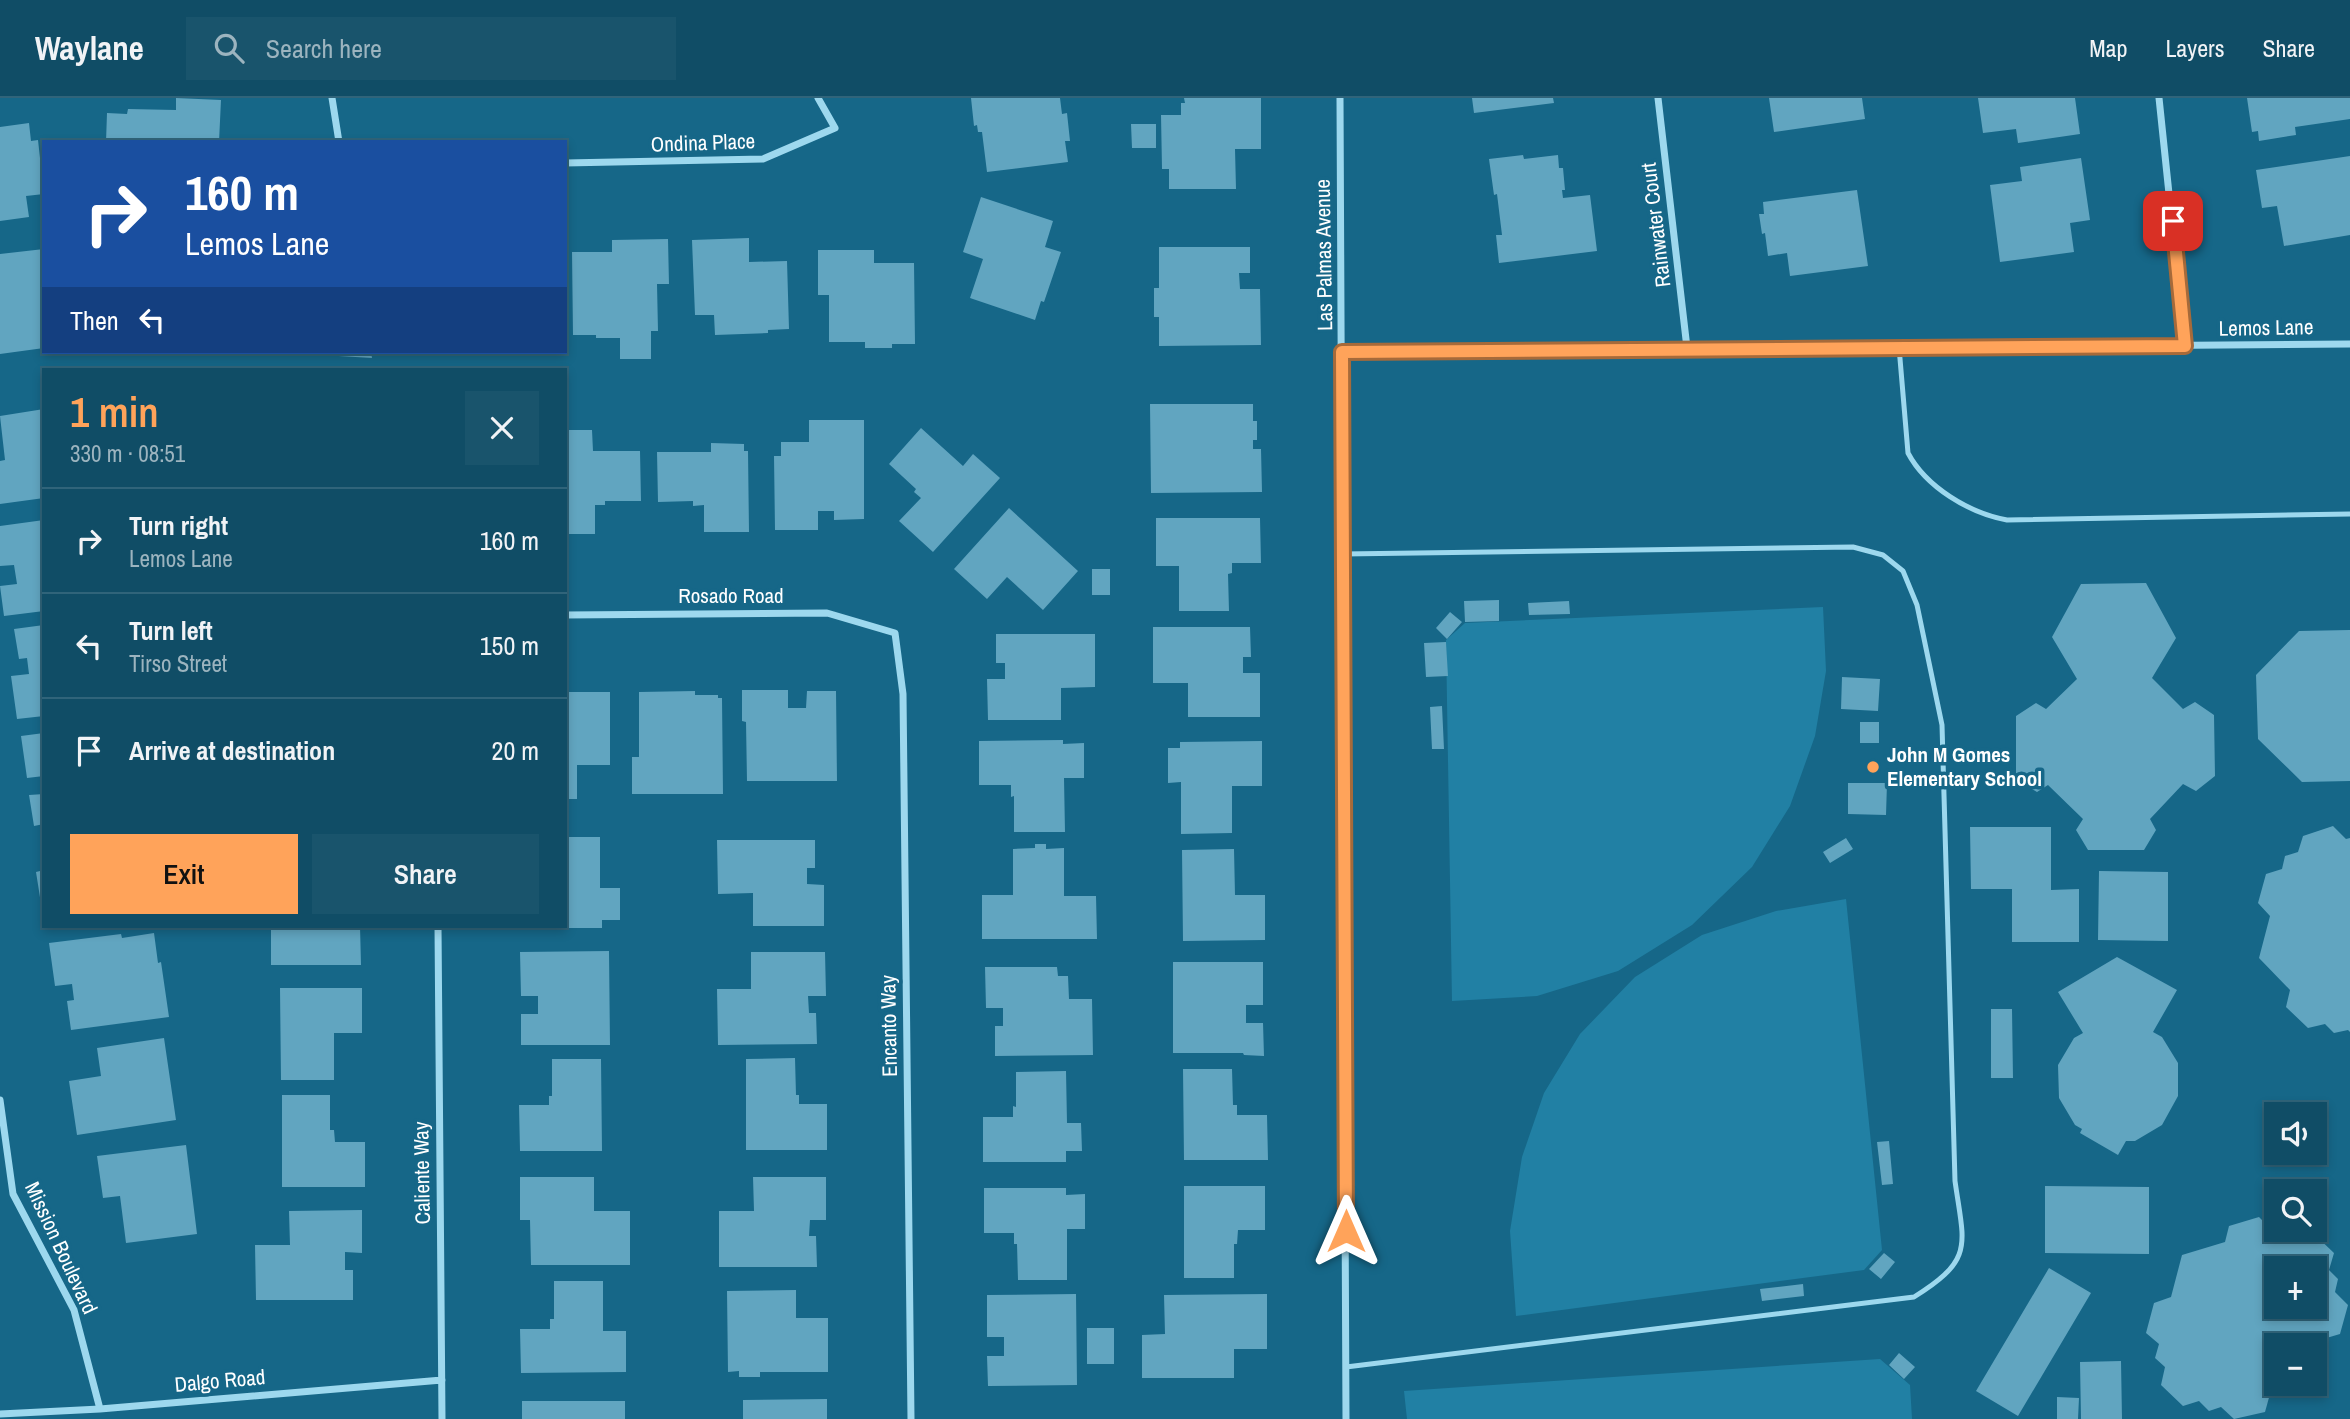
<!DOCTYPE html>
<html lang="en">
<head>
<meta charset="utf-8">
<style>
  body { margin:0; font-family:"Archivo Narrow",sans-serif; background:#19546c; color:#f1f3f6; height:100vh; display:flex; flex-direction:column; font-size:26px; white-space:nowrap }
  * { box-sizing:border-box; margin:0 }
  p { font-size:23px; color:#9cb4bf }
  .icon { flex:none; width:38px; height:38px; fill:none; stroke:currentColor; stroke-width:2; stroke-linecap:round; stroke-linejoin:round }
  .map { position:relative; flex:1; overflow:hidden }
  .drawer { position:absolute; left:42px; top:270px; width:525px; height:560px; display:flex; flex-direction:column; background:#104d66; border-radius:0px; box-shadow:0 4px 10px #0003,0 0 0 2px #30647a }
  .drawer>* { flex:none }
  .hud { position:absolute; left:42px; top:42px; width:525px; height:214px; border-radius:0px; box-shadow:0 4px 10px #0003,0 0 0 2px #30647a; background:#1a4fa0; color:#fff; overflow:hidden }
  .fabs { position:absolute; left:2264px; top:1004px; display:grid; gap:14px }
  .fabs a { display:grid; place-items:center; width:63px; height:63px; border-radius:0px; background:#104d66; box-shadow:0 4px 10px #0003,0 0 0 2px #30647a; font-size:35px }
  .pin { position:absolute; display:grid; place-items:center; width:60px; height:60px; color:#fff; margin:-30px; border-radius:14px; box-shadow:0 4px 10px #0006 }
  .me { position:absolute; width:77px; margin:-38px; rotate:0deg; stroke-linejoin:round; filter:drop-shadow(0 0 5px #0008) }
  .turn { display:flex; align-items:center; gap:24px; height:147px; padding:0 28px; font-size:32px }
  .turn .icon { width:91px; height:91px; stroke-width:2.5 }
  .turn b { display:block; font-size:49px; line-height:60px }
  .then { display:flex; align-items:center; height:66px; padding:0 28px; background:#0003; gap:14px; font-size:26px }
  .round { display:grid; place-items:center; flex:none; width:74px; height:74px; border-radius:0px; background:#19546c }
  .headline { display:flex; align-items:center; justify-content:space-between; height:119px; padding:0 28px }
  h1 { font-size:42px; font-weight:600; line-height:52px; color:#ffa35a }
  .button { display:flex; gap:14px; margin-top:auto; padding:14px 28px }
  .button a { flex:1; height:80px; border-radius:0px; background:#ffa35a; color:#111; font-size:28px; font-weight:600; line-height:80px; text-align:center }
  .button a+a { background:#19546c; color:#f1f3f6 }
  ul { padding:0; list-style:none }
  li { display:flex; align-items:center; gap:21px; height:105px; padding:0 28px; border-top:2px solid #30647a }
  li div { flex:1 }
  li b { display:block; font-size:26px }
  li em { font-style:normal }
  header { display:flex; align-items:center; gap:42px; box-sizing:border-box; height:98px; padding:0 35px; background:#104d66; border-bottom:2px solid #30647a }
  header strong { font-size:33px }
  nav { display:flex; gap:38px; margin-inline-start:auto; font-size:24px }
  .search { width:490px; height:63px; background:#19546c; display:flex; align-items:center; gap:18px; box-sizing:border-box; padding:0 24px; border-radius:0px; color:#9cb4bf; font-size:26px }
  .map>svg:first-child { display:block }
</style>
</head>
<body>
<header>
<strong>Waylane</strong>
<div class="search"><svg class="icon" aria-label="search" viewBox="0 0 24 24"><circle cx="10" cy="10" r="6"/><path d="M15 15l6 6"/></svg>Search here</div>
<nav><a>Map</a><a>Layers</a><a>Share</a></nav>
</header>
<div class="map">
<svg width="2350" height="1321" viewBox="0 0 2350 1321">
  <rect width="100%" height="100%" fill="#166788"/>
  <path fill="#2180a4" d="M1823,509L1826,573L1815,638L1790,708L1752,769L1692,827L1618,873L1537,898L1452,903L1446,542L1465,525Z
    M1846,801L1882,1152L1864,1172L1516,1218L1510,1133L1522,1059L1544,995L1580,936L1635,879L1702,837L1776,813Z
    M1880,1261L1910,1287L1912,1321H1407L1404,1293Z"/>
  <path fill="#61a5c0" fill-rule="evenodd" d="M176,0L221,2L219,44H106L107,15L127,16L128,11L176,12Z
    M971,0H1060L1062,16L1067,15L1070,43H1065L1068,64L987,74L982,34H978L977,27L974,28Z
    M1184,0H1261V51H1235L1236,91H1169V71H1162L1161,17H1181V5H1185Z
    M1472,0H1553L1554,5L1474,15Z
    M1769,0H1862L1865,21L1774,34Z
    M1978,0H2075L2080,36L2018,45L2016,31L1983,35Z
    M2247,0H2350V21L2295,29L2296,37L2259,43L2258,33L2252,34Z
    M29,25L31,43L38,42L44,96L26,98L29,119L0,123V29Z
    M1131,26H1156V50H1132Z
    M1523,57L1524,61L1558,57L1559,70H1563L1565,92H1562L1563,100L1590,97L1597,153L1499,165L1496,137H1502L1497,96L1494,97L1489,61Z
    M2350,58V137L2284,148L2277,108L2262,110L2256,72Z
    M2081,60L2090,122L2070,125L2074,154L2000,164L1990,87L2022,83L2020,69Z
    M1857,92L1868,168L1790,178L1787,155L1768,158L1765,135L1762,136L1759,116H1764L1763,104Z
    M981,99L1053,123L1045,149L1061,154L1044,204L1041,203L1035,222L970,200L983,161L963,154Z
    M749,140V164L787,163L789,231L768,232V235L715,237L714,217H695L692,142Z
    M668,141L669,186H657L658,233H651V261H620V240H596V237H573L572,154H612V142Z
    M1159,149H1250V175H1239L1240,191H1260L1261,247L1159,248V219H1154V190H1159Z
    M44,151V250L0,256V156Z
    M818,152H874V165H914L915,246H892V250H865V244H829V197H818Z
    M322,254H371L372,260L322,257Z
    M1150,306H1253V323H1257V342H1253V351H1261L1262,394L1151,395Z
    M44,311V400L0,406V363L5,362L0,318Z
    M809,322H864V421L834,422V413H818V432H775L774,358H781V344H809Z
    M921,330L963,368L973,356L1000,380L933,454L899,423L921,400L914,394L916,391L889,366Z
    M565,332H592L593,353H640L641,403H605V407H595V436H565Z
    M711,345L744,346V353H748L749,434H704V407L693,408V403L658,404L657,354H711Z
    M1009,410L1078,473L1043,512L1007,479L987,501L954,471Z
    M1156,420H1260L1261,465H1232V475L1228,476L1229,513H1179V468H1156Z
    M44,422V513L4,518L0,488L17,486L14,467L0,468V428Z
    M1092,471H1110V497H1092Z
    M2146,485L2176,540L2152,580L2183,611L2195,604L2214,617L2215,678L2196,693L2183,686L2150,721L2156,732L2144,752H2088L2076,732L2083,721L2048,687L2037,694L2016,681V618L2036,605L2046,611L2077,581L2052,539L2081,486Z
    M1499,502V523L1465,524L1464,503Z
    M1569,503L1570,516L1529,517L1528,505Z
    M1450,514L1462,524L1447,541L1436,530Z
    M44,527V618L17,621L11,578L29,576L27,560L19,561L14,531Z
    M1153,529H1250L1251,559H1243V575H1260V619H1188V585H1153Z
    M2350,532V683L2302,684L2258,641L2256,577L2299,533Z
    M996,536H1095V589L1061,590V622H988L987,581H1005V565H996Z
    M1446,544L1448,578L1426,579L1424,545Z
    M1842,579L1880,581L1878,613L1841,611Z
    M742,592H788V610H806L807,593H836L837,683H747L746,624L742,623Z
    M695,593V597H718V600H722L723,696H632V659H639V594Z
    M567,594H610V667H577V701H565V611H568Z
    M1442,608L1444,651H1432L1430,609Z
    M1860,624H1879V645H1860Z
    M44,635V678L27,680L21,638Z
    M1063,642V646L1084,645V680H1064L1065,734H1014V698L1011,699V687H979V643Z
    M1262,643V688H1232V735L1181,736V684L1168,685V650H1180V644Z
    M1848,685H1887L1886,717L1848,716Z
    M44,696V726L34,728L29,697Z
    M2333,728L2346,741L2350,740V934L2348,932L2334,935L2325,926L2308,930L2286,909L2290,892L2259,860L2270,818L2258,805L2266,776L2282,771L2285,758L2298,754L2303,738Z
    M1970,729H2051V792L2079,791V844H2012V791H1971Z
    M565,739H600V790H620V822H602V830H565Z
    M1846,740L1853,751L1830,765L1823,754Z
    M717,742H815V770H807V786L824,787V828H753V795L718,796Z
    M1035,746H1046V751L1064,750V798H1096L1097,841H982V797H1013V751L1035,750Z
    M1234,751L1235,797H1265V842L1183,843L1182,752Z
    M44,772V812H42L36,774Z
    M2099,773L2168,774V843L2098,842Z
    M271,828H360L361,867H271Z
    M154,835L158,865L161,864L169,919L71,932L67,903L74,902L72,886L55,888L49,845L121,836L122,840Z
    M609,853L610,947H521V916H538V898H521L520,854Z
    M751,854H825L826,898H808L809,915H816L817,946L718,947L717,891H751Z
    M2117,859L2177,892L2153,934L2162,939L2178,965V998L2162,1027L2135,1043H2126L2118,1057L2080,1035L2082,1031L2075,1027L2059,1000L2058,967L2074,940L2083,935L2058,894Z
    M1173,864H1263V907H1246V925H1263L1264,958L1244,957L1243,955H1173Z
    M985,869H1057L1058,878H1068L1069,901H1092L1093,957L995,958V928H1003V910H986Z
    M280,890H362V935H334V982H281Z
    M1991,911H2012L2013,980H1991Z
    M164,940L176,1022L77,1037L69,983L101,978L97,950Z
    M795,960L796,997H799V1006H827V1052H746V961Z
    M552,961H601L602,1053H520L519,1007H549V998H552Z
    M1183,971H1232L1233,1007H1237V1017H1267L1268,1062H1184Z
    M1066,973L1067,1025H1081L1082,1053H1066V1064H983V1019H1013V1008L1016,1009V974Z
    M282,997H330V1032H334L335,1044H365V1089H282Z
    M1889,1043L1893,1086L1882,1087L1877,1044Z
    M186,1047L197,1136L126,1145L120,1098L103,1100L97,1058Z
    M520,1079H594V1113H630V1167H531L530,1122H520Z
    M753,1079H826V1122H810L809,1138H816L817,1169H719V1113H754Z
    M1184,1088H1265V1132H1238L1237,1146H1234V1180H1184Z
    M2045,1088L2149,1089V1156L2045,1155Z
    M984,1090H1066V1097L1085,1096V1131H1067V1182H1018L1017,1146H1014V1135H984Z
    M362,1112V1155L345,1154V1172H353V1202H256L255,1147H290L289,1113Z
    M2259,1119L2272,1132H2289L2294,1138L2311,1133L2334,1155L2329,1172L2338,1181L2335,1194L2348,1207L2340,1236L2323,1241L2316,1266L2315,1248H2277V1286L2302,1287L2270,1296L2265,1314L2234,1321L2221,1309L2209,1313L2199,1303L2183,1308L2161,1287L2165,1269L2155,1260L2159,1246L2146,1235L2154,1205L2171,1199L2182,1157L2225,1144L2229,1128ZM2277,1171H2315V1209H2277Z
    M1884,1155L1895,1164L1881,1181L1869,1171Z
    M2049,1170L2091,1195L2018,1318L1976,1293Z
    M554,1183H603V1233H626V1274L521,1275L520,1231H550V1221H554Z
    M1803,1186L1804,1198L1762,1203L1760,1191Z
    M796,1192V1220H828V1274H760V1279H739V1273L728,1274L727,1193Z
    M1076,1196L1077,1287L988,1288L987,1258H1004V1239H987V1197Z
    M1267,1196V1251H1234V1280H1142V1237L1165,1236L1164,1197Z
    M1087,1230H1114V1266H1087Z
    M1899,1255L1915,1269L1904,1281L1889,1267Z
    M2121,1263L2122,1321H2081L2080,1264Z
    M2057,1299L2079,1300L2078,1321H2057Z
    M827,1301V1321H743V1302Z
    M522,1303H625V1321H522Z"/>
  <g fill="none" stroke-linecap="round" stroke-linejoin="round">
    <path stroke="#9dd8ee" stroke-width="5" d="M1899,249L1908,355C1926,389 1969,415 2007,422L2350,416
      M1343,456L1853,449L1883,457L1903,473L1917,507L1942,627L1955,1083C1964,1147 1975,1161 1914,1199L1346,1269"/>
    <path stroke="#9dd8ee" stroke-width="7" d="M332,0L339,44
      M1340,0L1346,1321
      M1658,0L1687,250
      M2159,0L2185,249
      M565,65L763,61L835,30L818,0
      M1342,254L2350,246
      M565,517L827,515L895,535L903,596L911,1321
      M438,828L442,1321
      M0,1002L13,1096L74,1212L100,1311
      M0,1316L100,1311L442,1282"/>
  </g>
  <g fill="none" stroke-linecap="round" stroke-linejoin="round">
    <g stroke="#a66a3a" stroke-width="18">
      <path id="route" d="M1346,1133L1342,254L2185,248L2173,123"/>
    </g>
    <use href="#route" stroke="#ffa35a" stroke-width="12"/>
  </g>
  <circle fill="#ffa35a" stroke="#166788" stroke-width="2.5" cx="1873" cy="669" r="7"/>
  <g text-anchor="middle" stroke-width="7" stroke-linejoin="round" paint-order="stroke">
    <g font-size="21" fill="#fff" stroke="#166788">
      <text transform="translate(703 45) rotate(-2)" y="7">Ondina Place</text>
      <text transform="translate(1656 127) rotate(-97)" y="7">Rainwater Court</text>
      <text transform="translate(1324 157) rotate(-91)" y="7">Las Palmas Avenue</text>
      <text transform="translate(2266 230) rotate(-1)" y="7">Lemos Lane</text>
      <text x="731" y="505">Rosado Road</text>
      <text transform="translate(889 928) rotate(-91)" y="7">Encanto Way</text>
      <text transform="translate(422 1075) rotate(-91)" y="7">Caliente Way</text>
      <text transform="translate(61 1150) rotate(65)" y="7">Mission Boulevard</text>
      <text transform="translate(220 1283) rotate(-5)" y="7">Dalgo Road</text>
    </g>
    <g font-size="21" font-weight="bold" fill="#fff" stroke="#166788" text-anchor="start">
      <text x="1887" y="664">John M Gomes<tspan x="1887" dy="24">Elementary School</tspan></text>
    </g>
  </g>
</svg>
<div class="fabs">
<a><svg class="icon" aria-label="sound" viewBox="0 0 24 24"><path d="M4 9h4l5-4v14l-5-4H4zM17 9q2 3 0 6"/></svg></a>
<a><svg class="icon" aria-label="search" viewBox="0 0 24 24"><circle cx="10" cy="10" r="6"/><path d="M15 15l6 6"/></svg></a>
<a>+</a>
<a>−</a>
</div>
<div class="pin" style="left:2173px;top:123px;background:#d93025"><svg class="icon" aria-label="arrive" viewBox="0 0 24 24"><path d="M6 21V4h12l-3 4 3 4H6"/></svg></div>
<svg class="me" style="left:1346px;top:1133px" viewBox="-20 -20 40 40"><path d="M0-17L14 15 0 8-14 15z" fill="#ffa35a" stroke="#fff" stroke-width="4"/></svg>
<div class="hud">
<div class="turn"><svg class="icon" aria-label="right" viewBox="0 0 24 24"><path d="M7 20v-9h11M14 6l5 5-5 5"/></svg><div><b>160 m</b>Lemos Lane</div></div>
<div class="then">Then<svg class="icon" aria-label="left" viewBox="0 0 24 24"><path d="M17 20v-9H6M10 6l-5 5 5 5"/></svg></div>
</div>
<section class="drawer">
<div class="headline"><div><h1>1 min</h1><p>330 m · 08:51</p></div><a class="round"><svg class="icon" aria-label="close" viewBox="0 0 24 24"><path d="M6 6l12 12M18 6L6 18"/></svg></a></div>
<ul>
<li><svg class="icon" aria-label="right" viewBox="0 0 24 24"><path d="M7 20v-9h11M14 6l5 5-5 5"/></svg><div><b>Turn right</b><p>Lemos Lane</p></div><em>160 m</em></li>
<li><svg class="icon" aria-label="left" viewBox="0 0 24 24"><path d="M17 20v-9H6M10 6l-5 5 5 5"/></svg><div><b>Turn left</b><p>Tirso Street</p></div><em>150 m</em></li>
<li><svg class="icon" aria-label="arrive" viewBox="0 0 24 24"><path d="M6 21V4h12l-3 4 3 4H6"/></svg><div><b>Arrive at destination</b></div><em>20 m</em></li>
</ul>
<div class="button"><a>Exit</a><a>Share</a></div>
</section>
</div>
</body>
</html>
